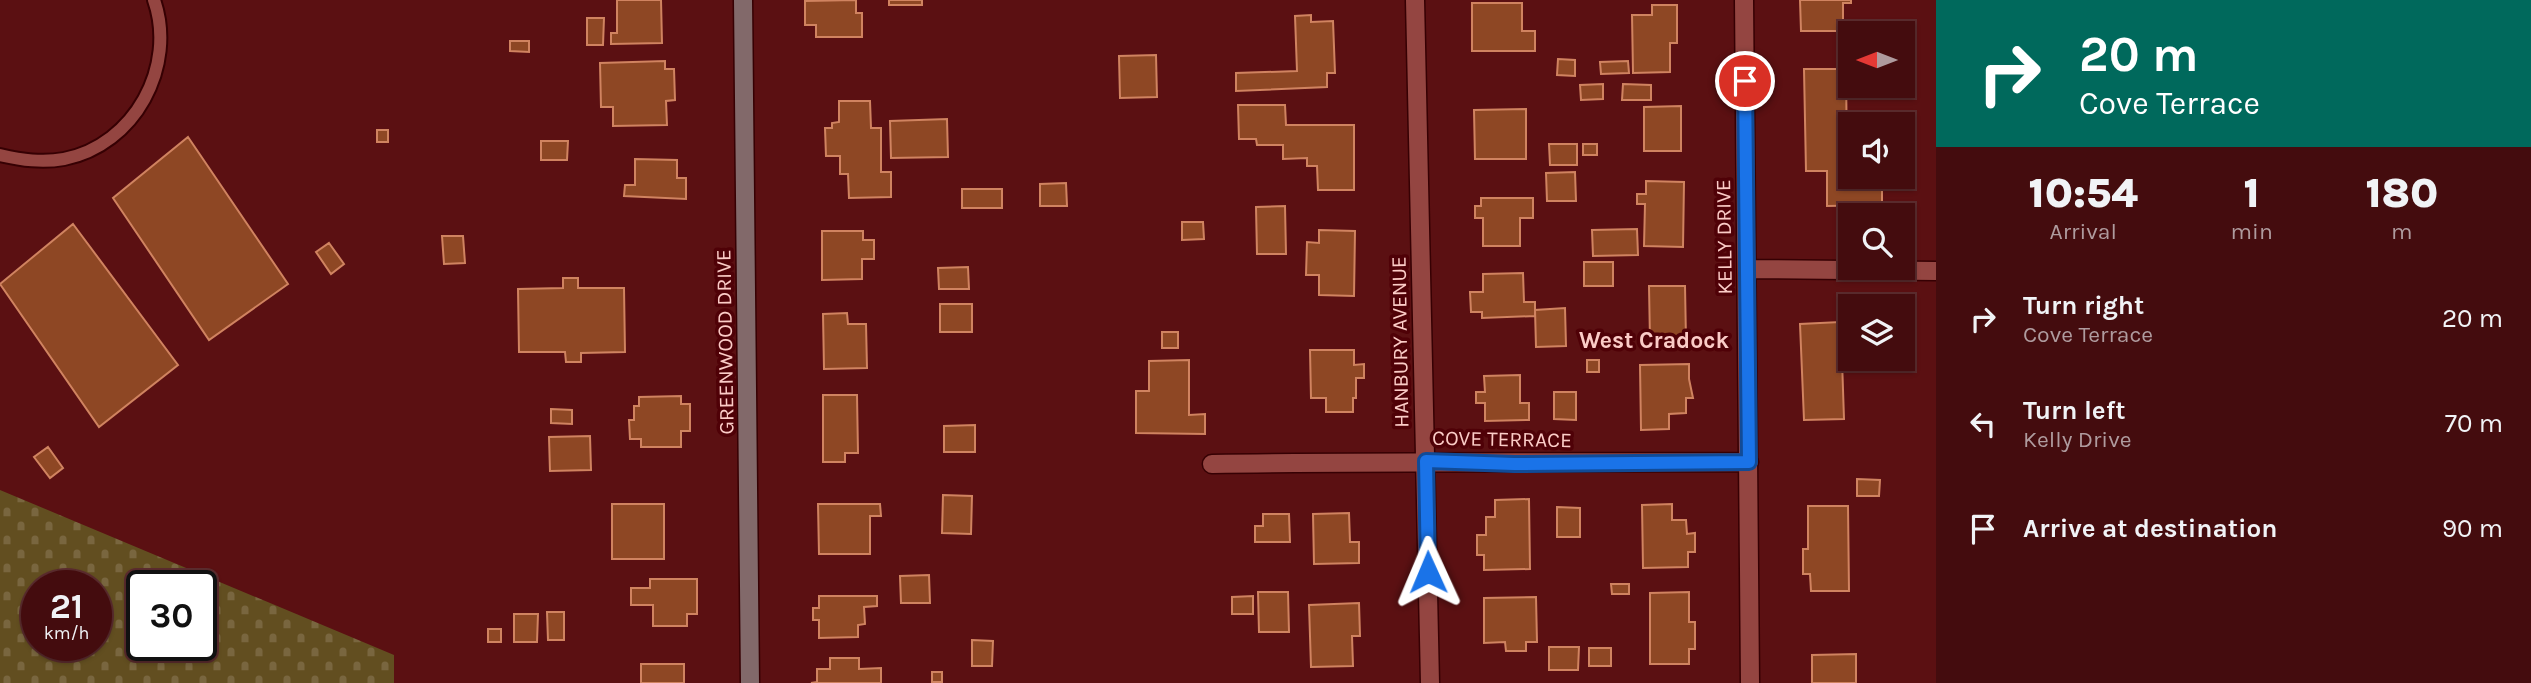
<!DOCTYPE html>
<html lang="en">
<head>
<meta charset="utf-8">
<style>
  body { margin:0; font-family:Karla,sans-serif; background:#4b1517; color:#f1f3f6; height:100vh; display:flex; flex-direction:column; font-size:26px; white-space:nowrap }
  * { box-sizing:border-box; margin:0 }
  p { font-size:23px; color:#af9b9e }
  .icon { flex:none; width:38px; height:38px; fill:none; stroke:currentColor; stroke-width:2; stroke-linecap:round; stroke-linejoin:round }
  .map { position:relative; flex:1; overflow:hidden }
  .details { display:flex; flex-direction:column; background:#440c0e; width:595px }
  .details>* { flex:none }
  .hud { background:#00695c; color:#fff; overflow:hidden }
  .needle { width:46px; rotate:270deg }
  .fabs { position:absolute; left:1838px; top:21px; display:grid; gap:14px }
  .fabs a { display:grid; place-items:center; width:77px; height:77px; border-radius:0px; background:#440c0e; box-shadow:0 2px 5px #0004,0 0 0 2px #5c2c2e; font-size:35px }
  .speed { position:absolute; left:21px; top:570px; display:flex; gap:14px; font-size:35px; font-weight:700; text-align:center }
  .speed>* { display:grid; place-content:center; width:91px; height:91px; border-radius:50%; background:#440c0e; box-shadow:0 2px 5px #0004,0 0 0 2px #5c2c2e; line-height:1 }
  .speed small { font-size:18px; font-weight:400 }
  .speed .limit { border:4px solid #111; border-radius:10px; background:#fff; color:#111 }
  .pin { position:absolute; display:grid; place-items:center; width:60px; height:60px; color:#fff; margin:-30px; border:4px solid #fff; border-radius:50%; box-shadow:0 2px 7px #0007 }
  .me { position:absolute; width:77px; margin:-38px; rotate:359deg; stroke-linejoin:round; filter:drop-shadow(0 0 5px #0008) }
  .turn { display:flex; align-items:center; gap:24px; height:147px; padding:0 28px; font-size:32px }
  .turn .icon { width:91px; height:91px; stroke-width:2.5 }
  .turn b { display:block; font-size:49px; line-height:60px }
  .eta { display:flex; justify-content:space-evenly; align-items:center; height:119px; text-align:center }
  .eta b { font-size:42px; font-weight:800; line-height:49px }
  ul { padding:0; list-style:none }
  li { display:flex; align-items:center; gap:21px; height:105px; padding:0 28px }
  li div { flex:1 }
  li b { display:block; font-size:26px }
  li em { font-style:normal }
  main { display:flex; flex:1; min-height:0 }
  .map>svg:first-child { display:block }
</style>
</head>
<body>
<main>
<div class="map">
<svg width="1936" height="683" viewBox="0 0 1936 683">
  <defs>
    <pattern id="cemetery-stones" width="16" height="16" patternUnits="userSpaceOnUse" patternTransform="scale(1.75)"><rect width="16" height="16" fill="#624e20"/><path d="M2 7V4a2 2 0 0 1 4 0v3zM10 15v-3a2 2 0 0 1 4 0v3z" fill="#79663f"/></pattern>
  </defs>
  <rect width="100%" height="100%" fill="#5b1012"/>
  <path fill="url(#cemetery-stones)" fill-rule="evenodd" d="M0,490L394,655V683H0ZM37,586H96V646H37ZM142,586H201V646H142Z"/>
  <path fill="#8e4724" stroke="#d08360" stroke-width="2" d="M617,0H661L662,43L611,44V33H617Z
    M856,0V13H862V37H816V25H805V1Z
    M889,0H922V5H889Z
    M1800,0H1851V3H1843V31H1801Z
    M1472,3H1522V31H1535V51H1472Z
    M1652,5H1677V43H1670V72L1633,73L1632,15H1652Z
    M1311,15V22L1333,21L1335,73H1327V87L1236,91V73L1297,71L1295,16Z
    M587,18H604L603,45H587Z
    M510,41H529V52L510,51Z
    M1156,55L1157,97L1120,98L1119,56Z
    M1558,59L1575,60V76L1557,75Z
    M665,61V69H674L675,100L666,101L667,125L613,126V107H601L600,63Z
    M1628,61L1629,73L1601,74L1600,62Z
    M1804,69H1846L1847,164H1850V177H1882V205L1827,206V171H1806Z
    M1603,84V99L1581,100L1580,85Z
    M1623,84L1651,85V100H1622Z
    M839,101H870L871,128H881V172H891V197L849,198L848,174H840V156H826L825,128H832V123L839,122Z
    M1238,105H1285L1286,125H1354V190H1318L1317,166H1307V158L1283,159V145H1257L1256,139H1239Z
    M1681,106V151H1644V107Z
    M1526,109V159H1475L1474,110Z
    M947,119L948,157L891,158L890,121Z
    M377,130H388V142H377Z
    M188,137L288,284L209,340L113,198Z
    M541,141H568L567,160H541Z
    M1549,144H1577V165H1550Z
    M1583,144H1597V155H1583Z
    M635,159L677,160V178H686V199L624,196L625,185H635Z
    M1575,172L1576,201H1547L1546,173Z
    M1646,181L1684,182L1683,247L1644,246L1645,204H1637V194H1646Z
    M1066,183L1067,206H1040V184Z
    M962,189H1002V208H962Z
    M1481,198H1533V218H1520V246H1483V218H1475V206H1481Z
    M1285,206L1286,254H1257L1256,207Z
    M1182,222H1203L1204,239L1182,240Z
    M73,224L178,365L99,427L0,284Z
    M1637,229L1638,255L1593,256L1592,230Z
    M1319,230L1355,231L1354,296L1319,295V275H1306L1307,242L1319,243Z
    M822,231H863V240H874V259H862V279L822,280Z
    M442,236H463L465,263L444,264Z
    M329,243L344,264L331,274L316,252Z
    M1584,262H1613V286H1584Z
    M968,267L969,289H939L938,268Z
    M1523,273L1524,302H1535V316L1482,318V312H1471L1470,292H1483V274Z
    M563,278H578V288H624L625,352L581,353V362H566L565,352H519L518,289L563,288Z
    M1649,286H1685L1686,340H1650Z
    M940,304H972V332H940Z
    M1565,308L1566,346L1536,347L1535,310Z
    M847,313L848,324H866L867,368L824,369L823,314Z
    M1840,322V343H1850V359H1852L1842,360L1844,419L1804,420L1800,324Z
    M1162,332H1178V348H1162Z
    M1310,350H1354V365L1364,364V378H1356V398H1353V412H1326V398H1311Z
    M1189,360V415L1205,414V434L1136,433V391H1149V361Z
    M1587,360H1599V372H1587Z
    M1689,364V379L1693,398H1686V413L1669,414V429L1641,430L1640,365Z
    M1520,375V403H1529V420L1485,421V403H1476V392H1485L1484,376Z
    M1554,392H1576V420L1554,419Z
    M823,395H857L858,453H845V462H823Z
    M681,396V404H690V431H681V447H641V439H630L629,420H634V406H639V397Z
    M551,409L572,410V424L551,423Z
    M975,425V452H944V426Z
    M590,436L591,470L550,471L549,437Z
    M48,447L63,468L50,478L34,457Z
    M1857,479L1880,480L1879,496H1857Z
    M943,495L972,496L971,534L942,533Z
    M1529,499L1530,569L1484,570V555H1477V535H1486V517H1495V500Z
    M612,504H664V559H612Z
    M818,504H880L881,516H870V554H819Z
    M1672,504V520H1686L1687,534L1695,533V552H1688V567L1643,568L1642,505Z
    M1808,506H1848L1849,591H1811L1810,574H1803V549H1808Z
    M1557,507L1580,508V537H1557Z
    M1349,513L1350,542H1359V563L1314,564L1313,514Z
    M1263,514H1289L1290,542H1255V526H1263Z
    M929,575L930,603H901L900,576Z
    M650,579H697V614H687V626H653V605H631V588H650Z
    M1611,584H1629V594H1612Z
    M1258,592H1288L1289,632H1259Z
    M1689,592V622H1695V649H1689V664H1650V593Z
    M819,596H877V606L864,607L865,624L858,625V637L819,638V620H813V608H819Z
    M1253,596V614H1232V597Z
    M1536,597L1537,642H1526V651H1506L1505,642L1484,643V598Z
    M1359,603L1360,636H1352L1353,666L1311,667L1309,605Z
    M547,612H564V640H548Z
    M514,614H538L537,642H514Z
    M488,629H501V642H488Z
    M972,640L993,641L992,666H972Z
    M1549,647H1579L1578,670H1549Z
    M1589,648H1611V666H1589Z
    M1856,654V683H1812V655Z
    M830,658H859V669L881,668V683H811L817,682V669H830Z
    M641,664H684V683H641Z
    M932,672H942V682H932Z"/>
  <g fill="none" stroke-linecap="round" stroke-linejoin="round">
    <g stroke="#360003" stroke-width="16">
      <path id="lane" d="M0,155C22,160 42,163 64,159C135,145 177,66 154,0"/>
    </g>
    <g stroke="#360003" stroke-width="21">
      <path id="street" d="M1415,0L1430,683
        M1744,0L1750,683
        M1747,269L1936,271
        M1212,464C1391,461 1570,463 1749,462"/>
    </g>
    <g stroke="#360003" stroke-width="21">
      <path id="secondary" d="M743,0L750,683"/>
    </g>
    <use href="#lane" stroke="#944541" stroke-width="12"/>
    <use href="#street" stroke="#944541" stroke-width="18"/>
    <use href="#secondary" stroke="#82696a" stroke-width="18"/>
  </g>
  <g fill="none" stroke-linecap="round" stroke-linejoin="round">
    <g stroke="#114b97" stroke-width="18">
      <path id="route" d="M1428,572L1426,461L1514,464L1749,462L1745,81"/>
    </g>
    <use href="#route" stroke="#1a73e8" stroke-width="12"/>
  </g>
  <g text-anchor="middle" stroke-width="7" stroke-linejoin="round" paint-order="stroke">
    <g font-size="21" fill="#fbccc7" stroke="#4f0107">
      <text transform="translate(1724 237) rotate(-91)" y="7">KELLY DRIVE</text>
      <text transform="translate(725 342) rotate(-91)" y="7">GREENWOOD DRIVE</text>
      <text transform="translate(1400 342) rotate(-91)" y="7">HANBURY AVENUE</text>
      <text transform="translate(1502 439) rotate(1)" y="7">COVE TERRACE</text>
    </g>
    <g font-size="23" font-weight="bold" fill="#fbccc7" stroke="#4f0107">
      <text x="1654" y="348">West Cradock</text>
    </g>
  </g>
</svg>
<div class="fabs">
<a><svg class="needle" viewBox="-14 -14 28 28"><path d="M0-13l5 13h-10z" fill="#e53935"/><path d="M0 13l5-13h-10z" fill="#af9b9e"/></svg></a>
<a><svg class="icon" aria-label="sound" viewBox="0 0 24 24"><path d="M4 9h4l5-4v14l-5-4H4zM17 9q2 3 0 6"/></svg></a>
<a><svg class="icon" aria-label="search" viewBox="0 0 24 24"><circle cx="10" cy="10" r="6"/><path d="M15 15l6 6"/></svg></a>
<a><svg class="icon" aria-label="layers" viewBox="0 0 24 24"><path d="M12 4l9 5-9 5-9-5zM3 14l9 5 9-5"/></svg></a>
</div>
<div class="speed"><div>21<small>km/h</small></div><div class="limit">30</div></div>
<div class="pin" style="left:1745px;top:81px;background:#d93025"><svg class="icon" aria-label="arrive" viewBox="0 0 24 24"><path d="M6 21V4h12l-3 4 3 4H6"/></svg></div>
<svg class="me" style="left:1428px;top:572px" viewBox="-20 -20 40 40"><path d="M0-17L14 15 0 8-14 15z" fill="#1a73e8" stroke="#fff" stroke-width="4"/></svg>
</div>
<section class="details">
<div class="hud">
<div class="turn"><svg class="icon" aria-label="right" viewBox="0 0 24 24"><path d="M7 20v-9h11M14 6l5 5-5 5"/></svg><div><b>20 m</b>Cove Terrace</div></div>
</div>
<div class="eta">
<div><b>10:54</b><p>Arrival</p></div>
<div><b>1</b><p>min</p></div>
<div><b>180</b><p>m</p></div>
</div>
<ul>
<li><svg class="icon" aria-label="right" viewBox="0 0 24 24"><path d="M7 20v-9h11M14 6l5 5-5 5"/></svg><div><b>Turn right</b><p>Cove Terrace</p></div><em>20 m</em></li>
<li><svg class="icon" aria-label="left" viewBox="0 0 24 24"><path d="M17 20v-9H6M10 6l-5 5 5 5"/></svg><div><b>Turn left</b><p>Kelly Drive</p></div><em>70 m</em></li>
<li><svg class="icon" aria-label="arrive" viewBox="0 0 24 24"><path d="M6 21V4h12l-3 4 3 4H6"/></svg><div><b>Arrive at destination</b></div><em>90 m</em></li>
</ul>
</section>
</main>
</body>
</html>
